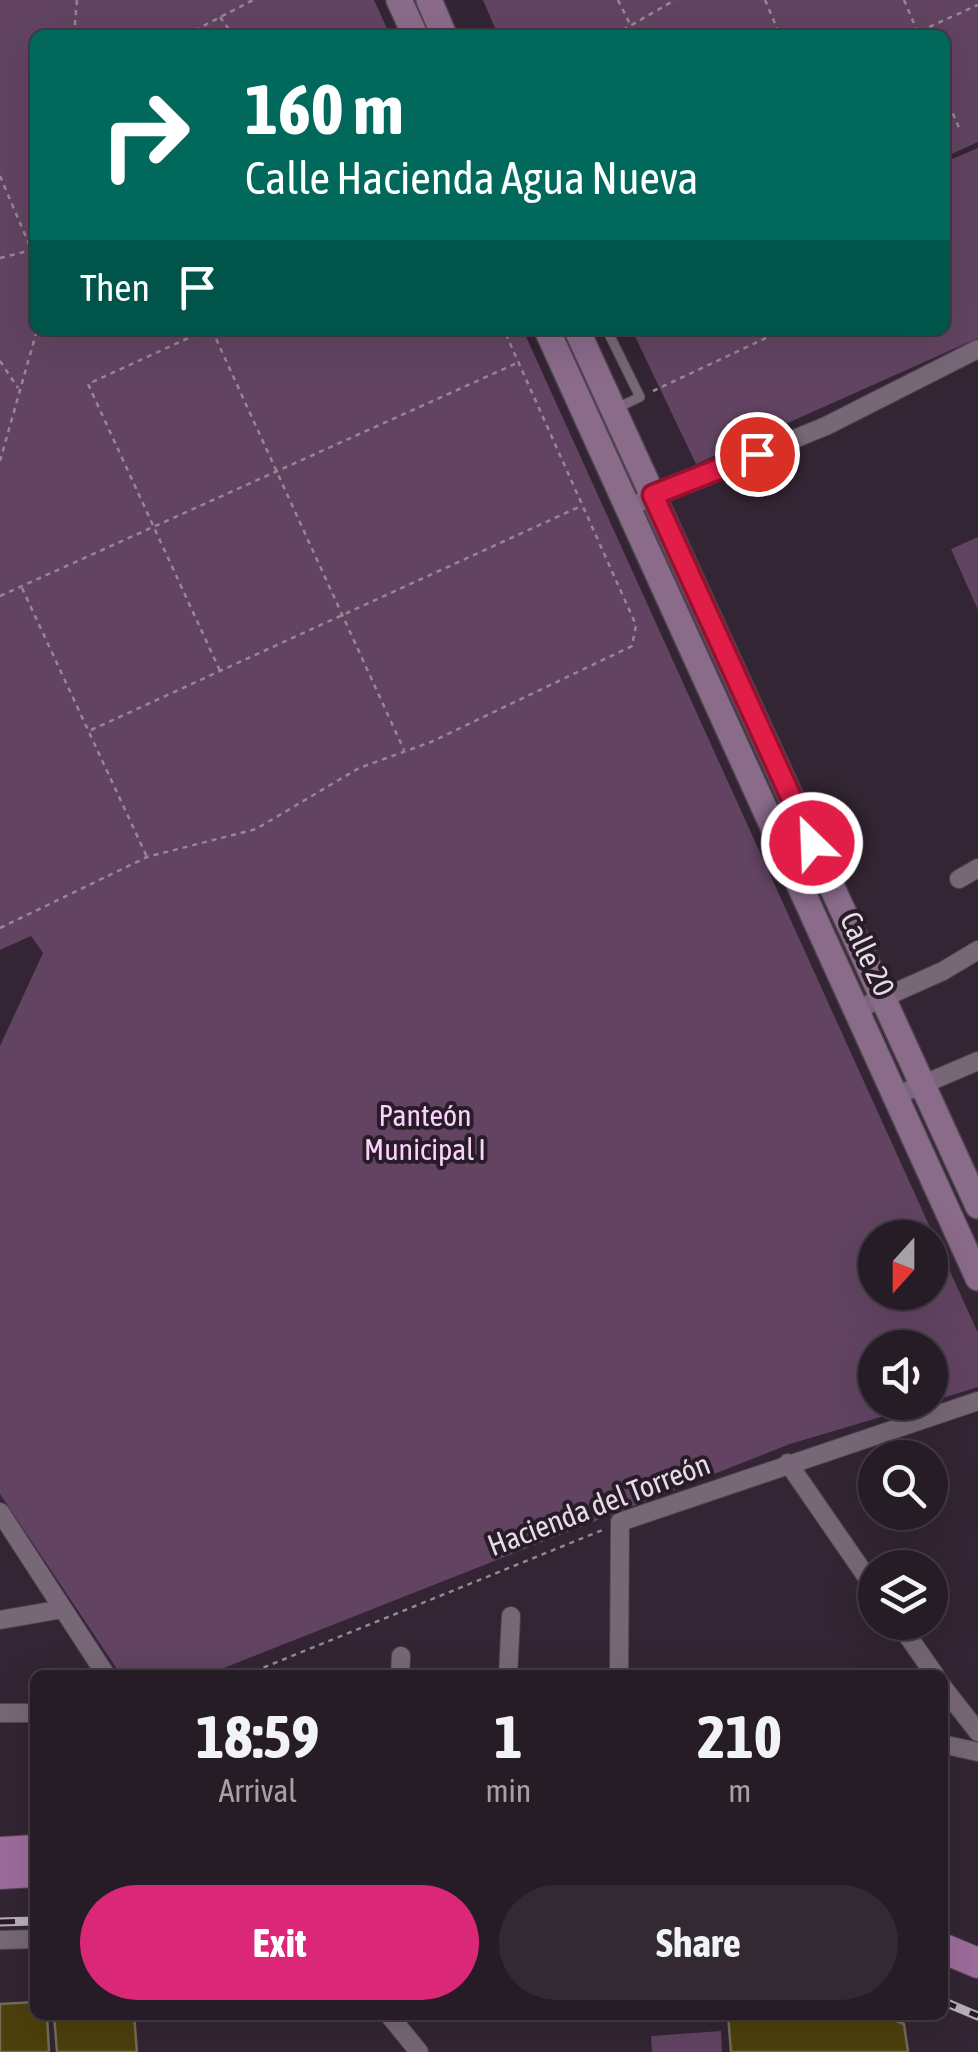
<!DOCTYPE html>
<html lang="en">
<head>
<meta charset="utf-8">
<style>
  body { margin:0; font-family:"Asap Condensed",sans-serif; background:#322932; color:#f1f3f6; height:100vh; display:flex; flex-direction:column; font-size:38px; white-space:nowrap }
  * { box-sizing:border-box; margin:0 }
  p { font-size:32px; color:#a4a1a7 }
  .icon { flex:none; width:55px; height:55px; fill:none; stroke:currentColor; stroke-width:2; stroke-linecap:round; stroke-linejoin:round }
  .map { position:relative; flex:1; overflow:hidden }
  .panel { position:absolute; left:30px; top:1670px; width:918px; height:350px; display:flex; flex-direction:column; background:#261c26; border-radius:15px; box-shadow:0 10px 40px #0002,0 0 0 2px #423a43 }
  .panel>* { flex:none }
  .hud { position:absolute; left:30px; top:30px; width:920px; height:305px; border-radius:15px; box-shadow:0 10px 40px #0002,0 0 0 2px #423a43; background:#00695c; color:#fff; overflow:hidden }
  .needle { width:65px; rotate:201deg }
  .fabs { position:absolute; left:858px; top:1220px; display:grid; gap:20px }
  .fabs a { display:grid; place-items:center; width:90px; height:90px; border-radius:50%; background:#261c26; box-shadow:0 10px 40px #0002,0 0 0 2px #423a43; font-size:50px }
  .pin { position:absolute; display:grid; place-items:center; width:85px; height:85px; color:#fff; margin:-42px; border:5px solid #fff; border-radius:50%; box-shadow:0 2px 10px #0007 }
  .me { position:absolute; width:110px; margin:-55px; rotate:336deg; stroke-linejoin:round; filter:drop-shadow(0 0 8px #0008) }
  .turn { display:flex; align-items:center; gap:35px; height:210px; padding:0 50px; font-size:45px }
  .turn .icon { width:130px; height:130px; stroke-width:2.5 }
  .turn b { display:block; font-size:70px; line-height:85px }
  .then { display:flex; align-items:center; height:95px; padding:0 50px; background:#0003; gap:20px; font-size:38px }
  .eta { display:flex; justify-content:space-evenly; align-items:center; height:170px; text-align:center }
  .eta b { font-size:60px; font-weight:700; line-height:70px }
  .cta { display:flex; gap:20px; margin-top:auto; padding:20px 50px }
  .cta a { flex:1; height:115px; border-radius:60px; background:#db2777; color:#fff; font-size:40px; font-weight:700; line-height:115px; text-align:center }
  .cta a+a { background:#322932; color:#f1f3f6 }
  .map>svg:first-child { display:block }
</style>
</head>
<body>
<div class="map">
<svg width="978" height="2052" viewBox="0 0 978 2052">
  <rect width="100%" height="100%" fill="#332533"/>
  <path fill="#624462" fill-rule="evenodd" d="M0,0H374L390,35H35V330H523L978,1333V1387L930,1402V1348H875V1402L928,1403L790,1444L206,1675H121L0,1494V1046L43,953L31,936L0,950ZM875,1238H930V1292H875Z
    M483,0H978V142L945,157V35H498Z
    M978,148V338L696,464L632,330H945V162Z
    M978,537V610L951,549Z
    M721,2031L722,2052H652L651,2036Z"/>
  <path fill="#4c400c" stroke="#726d59" stroke-width="2.5" d="M35,2002V2015H47L49,2052H0V2004Z
    M54,2015H134L137,2052H57Z
    M728,2015H881L904,2024L908,2052H731Z"/>
  <g fill="none" stroke-linecap="round" stroke-linejoin="round">
    <g stroke="#504450" stroke-width="11">
      <path id="lane" d="M607,330L640,397L615,409"/>
    </g>
    <g stroke="#504450" stroke-width="20">
      <path id="street" d="M626,508L826,426L978,349
        M959,879L978,868
        M856,1010L943,971L978,950
        M898,1095L978,1061
        M788,1463L875,1589
        M0,1512L106,1675
        M0,1620L63,1609
        M898,1622L935,1675
        M400,1675L401,1656
        M508,1675L511,1616
        M619,1675L620,1522L978,1401
        M942,1686L978,1732
        M0,1713H35
        M942,1744L978,1752
        M0,1940L35,1939
        M389,2015L419,2052"/>
    </g>
    <g stroke="#504450" stroke-width="28">
      <path id="secondary" d="M399,0L415,35
        M429,0L444,35
        M547,330L978,1278
        M577,330L978,1206"/>
    </g>
    <g stroke="#504450" stroke-width="32">
      <path id="primary" d="M0,1852L35,1850
        M0,1874L35,1872
        M942,1948L978,1963"/>
    </g>
    <path stroke="#948894" stroke-width="2.5" stroke-dasharray="5 5" stroke-linecap="butt" d="M618,0L630,24
      M765,0L780,35
      M904,0L919,35
      M220,17L233,35
      M74,35L77,0
      M186,35L253,0
      M614,35L675,0
      M911,35L978,5
      M945,95L960,130
      M0,176L35,258
      M945,254L949,253
      M0,258L32,250
      M206,330L88,384L221,673
      M212,330L404,750
      M0,361L18,388
      M653,391L783,330
      M0,461L37,330
      M22,588L147,857
      M0,596L517,363
      M91,730L581,506
      M0,928L147,857L256,829L359,768L431,742L632,646L636,625L504,330
      M245,1675L605,1529"/>
    <use href="#lane" stroke="#786877" stroke-width="9"/>
    <use href="#street" stroke="#786877" stroke-width="18"/>
    <use href="#secondary" stroke="#8a6b8a" stroke-width="25"/>
    <use href="#primary" stroke="#9d6d9d" stroke-width="30"/>
    <g stroke="#bab0ba" stroke-width="9">
      <path id="rail" d="M0,1922L35,1921
        M942,2001L978,2016"/>
    </g>
    <use href="#rail" stroke="#291c29" stroke-width="5" stroke-dasharray="15" stroke-linecap="butt"/>
  </g>
  <g fill="none" stroke-linecap="round" stroke-linejoin="round">
    <g stroke="#92132f" stroke-width="25">
      <path id="route" d="M757,454L653,495L812,843"/>
    </g>
    <use href="#route" stroke="#e11d48" stroke-width="18"/>
  </g>
  <g text-anchor="middle" stroke-width="8" stroke-linejoin="round" paint-order="stroke">
    <g font-size="30" fill="#e5dce5" stroke="#291c29">
      <text transform="translate(867 954) rotate(65)" y="10">Calle 20</text>
      <text transform="translate(599 1505) rotate(-21)" y="10">Hacienda del Torreón</text>
    </g>
    <g font-size="30" fill="#fbd2fb" stroke="#291c29">
      <text x="425" y="1126">Panteón<tspan x="425" dy="34">Municipal I</tspan></text>
    </g>
  </g>
</svg>
<div class="fabs">
<a><svg class="needle" viewBox="-14 -14 28 28"><path d="M0-13l5 13h-10z" fill="#e53935"/><path d="M0 13l5-13h-10z" fill="#a4a1a7"/></svg></a>
<a><svg class="icon" aria-label="sound" viewBox="0 0 24 24"><path d="M4 9h4l5-4v14l-5-4H4zM17 9q2 3 0 6"/></svg></a>
<a><svg class="icon" aria-label="search" viewBox="0 0 24 24"><circle cx="10" cy="10" r="6"/><path d="M15 15l6 6"/></svg></a>
<a><svg class="icon" aria-label="layers" viewBox="0 0 24 24"><path d="M12 4l9 5-9 5-9-5zM3 14l9 5 9-5"/></svg></a>
</div>
<div class="pin" style="left:757px;top:454px;background:#d93025"><svg class="icon" aria-label="arrive" viewBox="0 0 24 24"><path d="M6 21V4h12l-3 4 3 4H6"/></svg></div>
<svg class="me" style="left:812px;top:843px" viewBox="-20 -20 40 40"><circle r="17" fill="#e11d48" stroke="#fff" stroke-width="3"/><path d="M0-11L8 9 0 5-8 9z" fill="#fff"/></svg>
<div class="hud">
<div class="turn"><svg class="icon" aria-label="right" viewBox="0 0 24 24"><path d="M7 20v-9h11M14 6l5 5-5 5"/></svg><div><b>160 m</b>Calle Hacienda Agua Nueva</div></div>
<div class="then">Then<svg class="icon" aria-label="arrive" viewBox="0 0 24 24"><path d="M6 21V4h12l-3 4 3 4H6"/></svg></div>
</div>
<section class="panel">
<div class="eta">
<div><b>18:59</b><p>Arrival</p></div>
<div><b>1</b><p>min</p></div>
<div><b>210</b><p>m</p></div>
</div>
<div class="cta"><a>Exit</a><a>Share</a></div>
</section>
</div>
</body>
</html>
